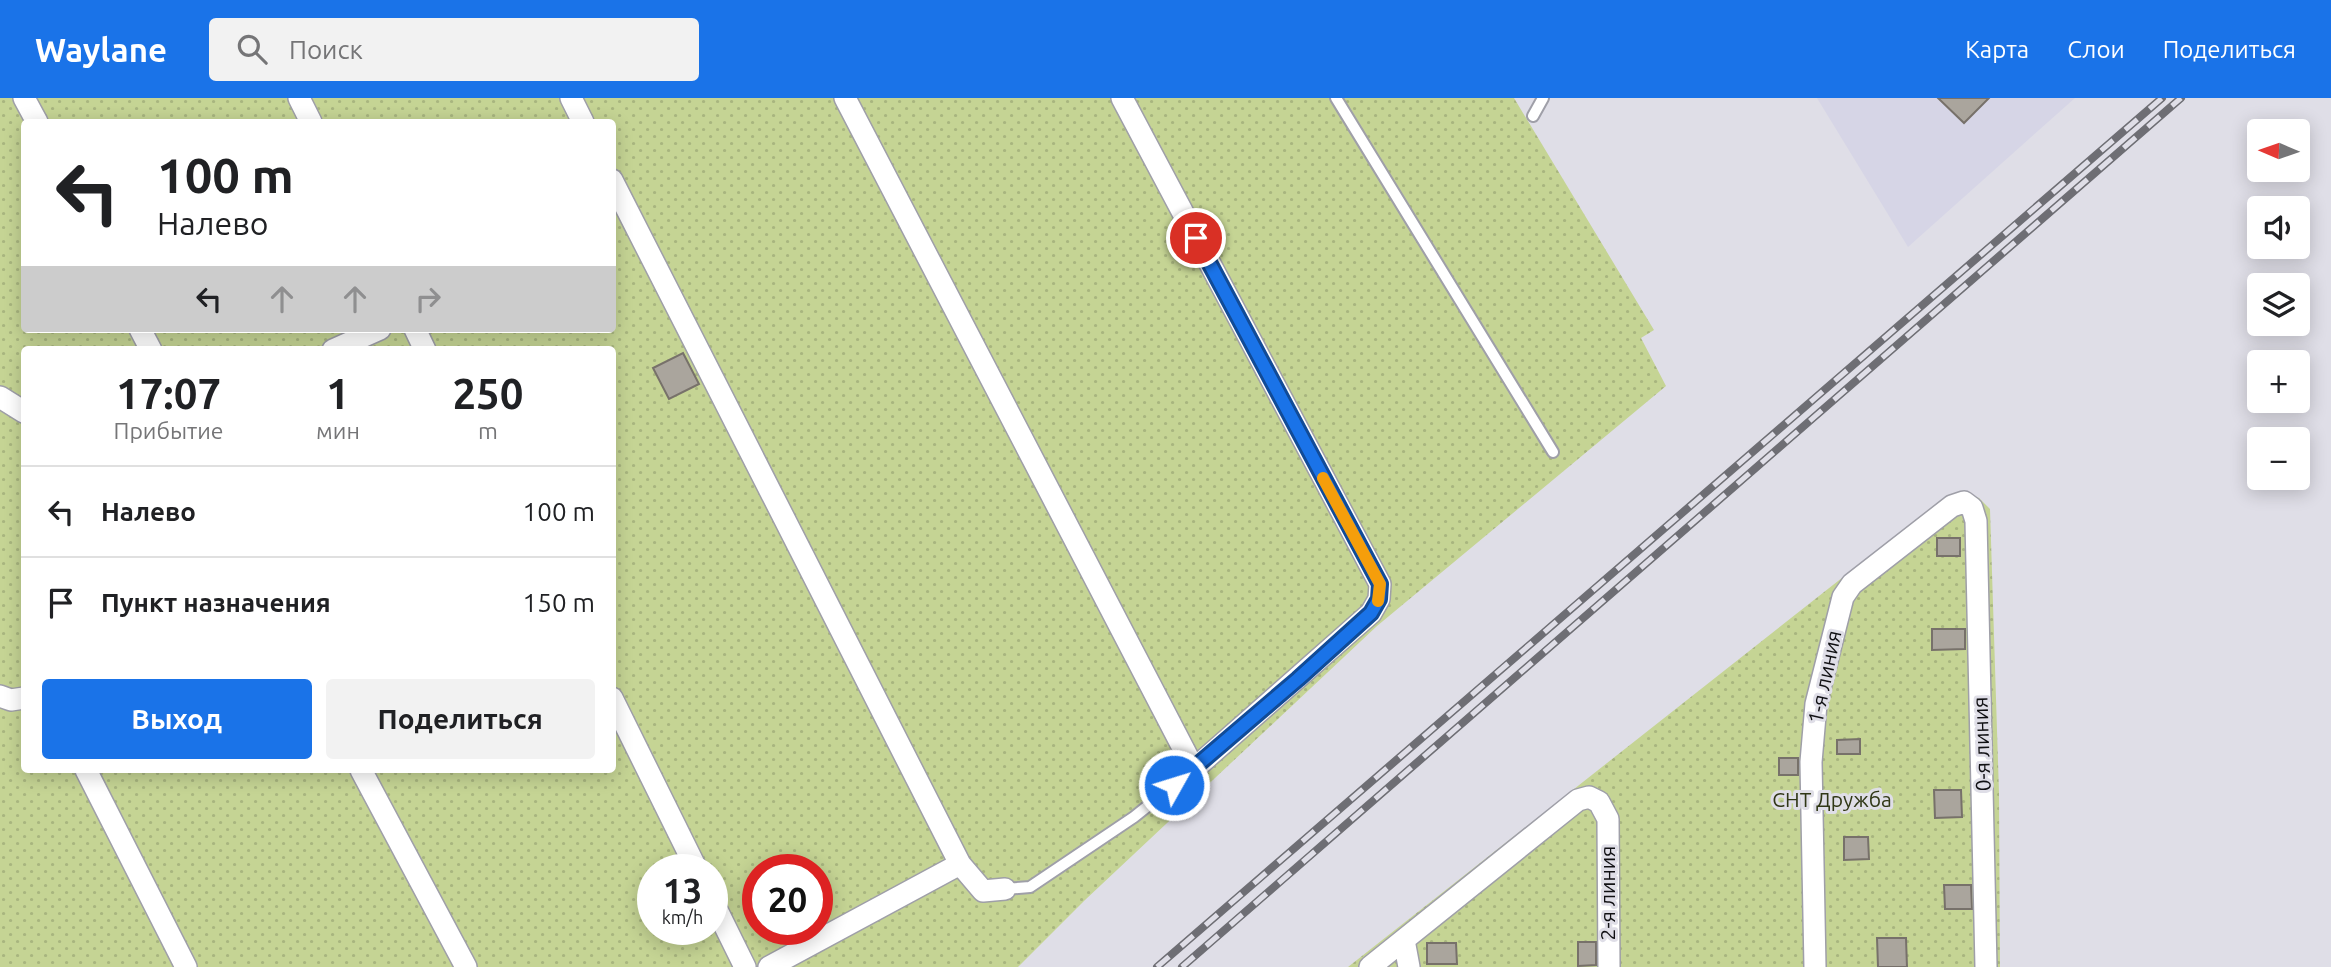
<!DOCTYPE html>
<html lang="ru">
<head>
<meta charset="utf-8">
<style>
  body { margin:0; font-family:Ubuntu,sans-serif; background:#f2f2f2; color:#202124; height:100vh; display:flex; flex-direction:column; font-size:26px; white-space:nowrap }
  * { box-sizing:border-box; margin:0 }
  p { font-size:23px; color:#757577 }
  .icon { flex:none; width:38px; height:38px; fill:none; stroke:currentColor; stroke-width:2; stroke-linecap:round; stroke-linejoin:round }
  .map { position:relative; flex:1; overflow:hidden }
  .details { position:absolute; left:21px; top:248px; width:595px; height:427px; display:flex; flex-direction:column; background:#fff; border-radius:7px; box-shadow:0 4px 18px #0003 }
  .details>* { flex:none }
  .hud { position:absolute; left:21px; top:21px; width:595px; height:214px; border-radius:7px; box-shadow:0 4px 18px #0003; background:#fff; color:#202124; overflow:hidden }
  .needle { width:46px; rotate:272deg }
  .controls { position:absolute; left:2247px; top:21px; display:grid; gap:14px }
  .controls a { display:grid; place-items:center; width:63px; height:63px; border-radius:7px; background:#fff; box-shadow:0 4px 18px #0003; font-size:35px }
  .speed { position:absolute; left:637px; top:756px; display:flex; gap:14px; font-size:35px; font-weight:700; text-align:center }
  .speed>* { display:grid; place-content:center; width:91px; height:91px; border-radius:50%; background:#fff; box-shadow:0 4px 18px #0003; line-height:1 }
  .speed small { font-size:18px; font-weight:400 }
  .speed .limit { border:10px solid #d22; background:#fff; color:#111 }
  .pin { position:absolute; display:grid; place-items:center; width:60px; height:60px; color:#fff; margin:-30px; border:4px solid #fff; border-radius:50%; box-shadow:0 2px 7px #0007 }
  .me { position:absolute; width:77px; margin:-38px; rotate:51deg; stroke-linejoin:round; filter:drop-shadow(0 0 5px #0008) }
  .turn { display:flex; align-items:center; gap:24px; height:147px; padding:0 21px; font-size:32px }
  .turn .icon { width:91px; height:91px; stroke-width:2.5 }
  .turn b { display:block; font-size:49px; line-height:60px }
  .lanes { display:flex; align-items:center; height:66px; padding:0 21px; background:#0003; justify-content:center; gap:35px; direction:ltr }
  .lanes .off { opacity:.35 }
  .eta { display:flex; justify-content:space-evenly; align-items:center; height:119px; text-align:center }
  .eta b { font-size:42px; font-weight:700; line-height:49px }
  .action { display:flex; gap:14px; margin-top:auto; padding:14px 21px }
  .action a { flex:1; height:80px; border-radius:7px; background:#1a73e8; color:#fff; font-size:28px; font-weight:700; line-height:80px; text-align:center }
  .action a+a { background:#f2f2f2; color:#202124 }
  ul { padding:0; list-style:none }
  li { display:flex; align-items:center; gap:21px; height:91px; padding:0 21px; border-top:2px solid #e0e0e0 }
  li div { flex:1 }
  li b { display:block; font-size:26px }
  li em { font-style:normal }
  header { display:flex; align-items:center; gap:42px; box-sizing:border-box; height:98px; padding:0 35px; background:#1a73e8; color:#fff }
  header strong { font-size:33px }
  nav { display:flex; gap:38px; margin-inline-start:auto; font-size:24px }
  .search { width:490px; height:63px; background:#f2f2f2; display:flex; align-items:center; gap:18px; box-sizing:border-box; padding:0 24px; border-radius:7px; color:#757577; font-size:26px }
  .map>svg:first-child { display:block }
</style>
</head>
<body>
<header>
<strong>Waylane</strong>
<div class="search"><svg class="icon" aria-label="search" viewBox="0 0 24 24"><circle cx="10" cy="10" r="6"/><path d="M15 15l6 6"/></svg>Поиск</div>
<nav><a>Карта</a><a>Слои</a><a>Поделиться</a></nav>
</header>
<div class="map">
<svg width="2331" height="869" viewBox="0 0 2331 869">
  <defs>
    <pattern id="park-dots" width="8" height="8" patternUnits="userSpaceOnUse" patternTransform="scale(1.75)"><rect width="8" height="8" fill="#c5d494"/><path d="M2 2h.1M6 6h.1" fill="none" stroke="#a8b57f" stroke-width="1.8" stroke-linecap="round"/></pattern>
  </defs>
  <rect width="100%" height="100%" fill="#dfdee7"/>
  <path fill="#d6d5e6" d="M1817,0H2075L1908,149Z"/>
  <path fill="url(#park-dots)" fill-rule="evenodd" d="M0,0H1514L1654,232L1641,240L1666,288L1377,528L1085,802L1018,869H0ZM24,24H612V231H24ZM24,252H612V672H24ZM653,772H712V831H653ZM758,772H817V831H758Z
    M1960,394L1979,400L1990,411L1999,695L2000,869H1348L1941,402Z"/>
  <path fill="#aaa59d" stroke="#77716a" stroke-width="2" d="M1938,0H1989L1964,25Z
    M683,255L699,286L669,301L653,270Z
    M1937,440H1960V458H1937Z
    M1932,531H1965V551L1932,552Z
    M1860,641V656H1837V642Z
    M1779,660H1798V677H1779Z
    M1934,692H1961L1962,719L1935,720Z
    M1844,739H1868L1869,761L1844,762Z
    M1944,787H1971L1972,811H1945Z
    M1877,840H1906L1907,869H1878Z
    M1578,844H1596V867L1578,868Z
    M1427,845H1456L1457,866H1427Z"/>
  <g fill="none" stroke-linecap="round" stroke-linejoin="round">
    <g stroke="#9f9fa8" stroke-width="14">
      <path id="lane" d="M1336,0L1553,354
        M1533,18L1543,0
        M1005,791L1030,789L1134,719L1194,671"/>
    </g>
    <g stroke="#9f9fa8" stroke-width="24">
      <path id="street" d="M24,0L37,24
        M299,0L311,24
        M571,0L583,24
        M845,0L1194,671L1371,515L1379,501L1380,486L1122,0
        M612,82L960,766L983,793L1005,791
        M140,231L151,252
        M415,231L425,252
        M333,252L380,231
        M0,299L24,314
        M0,598L11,602L24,600
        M612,600L697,772
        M86,672L186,869
        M361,672L466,869
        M712,802L745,869
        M1404,842L1409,869
        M769,869L960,766
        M1370,869L1578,702L1589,699L1599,704L1608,721L1609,869
        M1815,869L1811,664L1816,606L1843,499L1852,486L1952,408L1964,404L1972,410L1976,423L1986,869"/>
    </g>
    <use href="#lane" stroke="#fff" stroke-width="10"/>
    <use href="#street" stroke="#fff" stroke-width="21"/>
    <g stroke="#6e6e74" stroke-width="8">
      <path id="rail" d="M1157,869L2162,0
        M1182,869L2181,0"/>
    </g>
    <use href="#rail" stroke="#dfdee7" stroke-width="5" stroke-dasharray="16" stroke-linecap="butt"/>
  </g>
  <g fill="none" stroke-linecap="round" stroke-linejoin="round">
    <g stroke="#114b97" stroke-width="18">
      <path id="route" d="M1174,687L1298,581L1371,515L1379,501L1380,486L1196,140"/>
    </g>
    <use href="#route" stroke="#1a73e8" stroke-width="12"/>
    <path stroke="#f59e0b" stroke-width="12" d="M1323,380L1380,486L1378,503"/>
  </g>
  <g text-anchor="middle" stroke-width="6" stroke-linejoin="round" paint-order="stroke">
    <g font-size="21" fill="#101013" stroke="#dfdee7">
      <text transform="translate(1825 579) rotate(-78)" y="7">1-я линия</text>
      <text transform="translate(1982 646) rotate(-92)" y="7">0-я линия</text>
      <text transform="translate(1608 795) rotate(-90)" y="7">2-я линия</text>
    </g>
    <g font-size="21" fill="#303716" stroke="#dfdee7">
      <text x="1832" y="709">СНТ Дружба</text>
    </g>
  </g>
</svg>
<div class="controls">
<a><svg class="needle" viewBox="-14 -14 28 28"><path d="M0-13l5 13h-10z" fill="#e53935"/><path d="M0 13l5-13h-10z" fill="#757577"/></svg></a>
<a><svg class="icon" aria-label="sound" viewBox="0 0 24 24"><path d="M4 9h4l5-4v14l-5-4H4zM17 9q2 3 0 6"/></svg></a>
<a><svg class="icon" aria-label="layers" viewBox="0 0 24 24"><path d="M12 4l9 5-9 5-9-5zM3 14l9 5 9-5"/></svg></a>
<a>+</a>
<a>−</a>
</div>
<div class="speed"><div>13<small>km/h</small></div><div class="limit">20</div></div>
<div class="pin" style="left:1196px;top:140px;background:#d93025"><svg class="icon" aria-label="arrive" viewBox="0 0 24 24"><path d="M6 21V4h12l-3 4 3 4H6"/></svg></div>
<svg class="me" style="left:1174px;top:687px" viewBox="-20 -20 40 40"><circle r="17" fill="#1a73e8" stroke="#fff" stroke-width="3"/><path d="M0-11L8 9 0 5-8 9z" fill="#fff"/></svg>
<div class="hud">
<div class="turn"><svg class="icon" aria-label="left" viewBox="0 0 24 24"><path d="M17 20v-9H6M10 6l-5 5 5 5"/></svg><div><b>100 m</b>Налево</div></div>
<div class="lanes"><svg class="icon" aria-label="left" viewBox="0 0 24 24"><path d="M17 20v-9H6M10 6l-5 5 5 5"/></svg><svg class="icon off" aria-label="ahead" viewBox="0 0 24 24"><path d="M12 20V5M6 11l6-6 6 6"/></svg><svg class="icon off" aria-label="ahead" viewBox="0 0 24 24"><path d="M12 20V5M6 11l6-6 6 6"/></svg><svg class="icon off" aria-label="right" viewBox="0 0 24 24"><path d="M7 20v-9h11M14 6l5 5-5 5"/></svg></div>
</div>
<section class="details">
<div class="eta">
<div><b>17:07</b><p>Прибытие</p></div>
<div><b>1</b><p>мин</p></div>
<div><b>250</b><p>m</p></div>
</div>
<ul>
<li><svg class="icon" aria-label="left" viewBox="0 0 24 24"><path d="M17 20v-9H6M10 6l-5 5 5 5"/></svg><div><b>Налево</b></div><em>100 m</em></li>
<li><svg class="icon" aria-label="arrive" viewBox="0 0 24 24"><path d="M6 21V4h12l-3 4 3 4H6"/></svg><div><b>Пункт назначения</b></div><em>150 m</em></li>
</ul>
<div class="action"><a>Выход</a><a>Поделиться</a></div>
</section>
</div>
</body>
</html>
